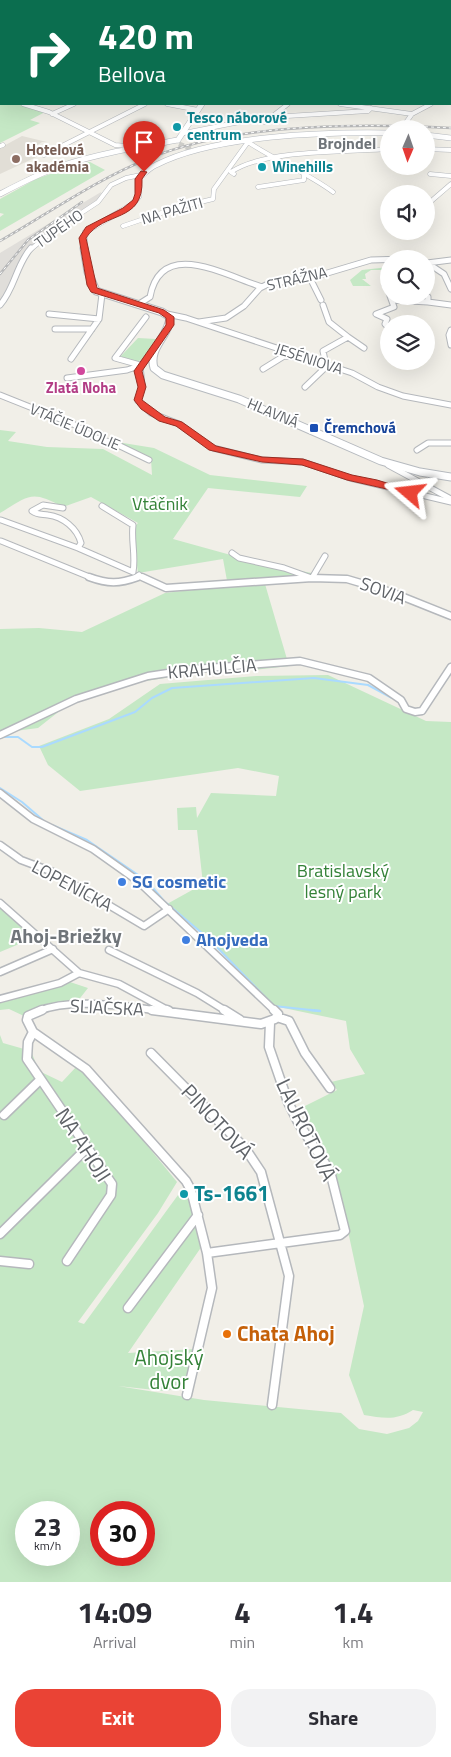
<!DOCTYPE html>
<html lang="en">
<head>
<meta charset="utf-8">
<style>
  body { margin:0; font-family:"Titillium Web",sans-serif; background:#f2f2f3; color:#2b2b33; height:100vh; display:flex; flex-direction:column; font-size:19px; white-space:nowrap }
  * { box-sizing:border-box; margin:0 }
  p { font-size:16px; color:#7c7c81 }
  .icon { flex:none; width:28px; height:28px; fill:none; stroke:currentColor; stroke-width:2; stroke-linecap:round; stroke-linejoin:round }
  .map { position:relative; height:1582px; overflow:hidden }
  .panel { display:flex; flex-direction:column; background:#fff; flex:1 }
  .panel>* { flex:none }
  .banner { position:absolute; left:0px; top:0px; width:451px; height:105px; box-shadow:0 5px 20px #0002; background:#0b6e4f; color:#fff; overflow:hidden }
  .needle { width:32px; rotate:182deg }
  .buttons { position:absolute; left:380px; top:120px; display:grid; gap:10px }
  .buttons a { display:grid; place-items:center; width:55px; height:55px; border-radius:50%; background:#fff; box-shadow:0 5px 20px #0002; font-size:25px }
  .speed { position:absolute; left:15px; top:1501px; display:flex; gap:10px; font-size:25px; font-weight:700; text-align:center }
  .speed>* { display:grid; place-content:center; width:65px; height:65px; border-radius:50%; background:#fff; box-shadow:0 5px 20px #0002; line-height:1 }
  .speed small { font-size:12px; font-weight:400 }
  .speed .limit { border:8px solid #d22; background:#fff; color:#111 }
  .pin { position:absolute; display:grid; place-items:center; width:42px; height:42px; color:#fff; margin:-51px -21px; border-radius:50% 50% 50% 0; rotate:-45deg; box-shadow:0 0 5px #0007 }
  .pin .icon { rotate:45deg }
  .me { position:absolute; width:55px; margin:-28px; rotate:287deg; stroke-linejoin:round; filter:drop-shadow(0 0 4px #0008) }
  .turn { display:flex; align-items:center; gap:18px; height:105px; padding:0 15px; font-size:22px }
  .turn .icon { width:65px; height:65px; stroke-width:2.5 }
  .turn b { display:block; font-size:35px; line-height:42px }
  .eta { display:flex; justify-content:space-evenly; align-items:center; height:85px; text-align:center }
  .eta b { font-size:30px; font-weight:700; line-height:35px }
  .action { display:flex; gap:10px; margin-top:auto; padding:10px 15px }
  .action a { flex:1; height:58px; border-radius:20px; background:#ea4335; color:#fff; font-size:20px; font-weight:700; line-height:58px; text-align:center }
  .action a+a { background:#f2f2f3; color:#2b2b33 }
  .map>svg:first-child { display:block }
</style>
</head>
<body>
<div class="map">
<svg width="451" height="1582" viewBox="0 0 451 1582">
  <rect width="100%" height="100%" fill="#f1efe8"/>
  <path fill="#e0deda" d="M101,192L100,199L40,239L27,251L0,302V253Z"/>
  <path fill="#e1ded6" d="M22,136L47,142H42L30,150L43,154L0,174V148Z"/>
  <path fill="#c5e8c5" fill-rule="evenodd" d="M0,100L1,104H16L45,112L30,120L40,123L0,143Z
    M84,162H90L105,170L0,231V217L4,214L0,213V199L36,179Z
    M389,267V270H371L365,274L366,279H362L371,286H353L350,280L362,270Z
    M138,338L156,339L143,358L136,363L120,357Z
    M0,430L16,432L8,441L47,447L103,449L152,475L151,459L117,442L154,448L210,475L307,486L300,497L208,488L173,539L256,562L347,580L265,584L289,666L253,670L211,666L165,678L133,683L71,702L38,728L0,733V629L39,628L82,632L165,593L228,586L223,559L138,573L132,529L138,523L91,497L63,507C31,490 30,495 0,513Z
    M328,675L426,721L451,722V1582H0V1035L3,1043L31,1051L39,1071L62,1082L77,1066L97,1084L177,1182L158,1213L78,1322L84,1324L178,1195L189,1196L202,1246L128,1353L195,1349L184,1388L164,1391L118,1386L204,1400L341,1413L359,1429L387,1434L409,1428L418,1421L423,1412L413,1410C396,1421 383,1418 364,1415L349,1375L364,1306L339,1189L305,1118L303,1107L337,1090L331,1082L365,1074L350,1049L346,1021L274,1006L209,939L167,904L203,884L197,830H178L177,808L196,807L197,818L211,793L276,796L279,776L238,768L80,791L48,765L39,746L109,719L160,684L256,676ZM26,1512H69V1555H26ZM101,1512H144V1555H101Z
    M0,906L36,937L0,952Z
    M70,982L88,988L77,1002C58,1002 38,1002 24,1016L9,1009L0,1010V1001Z"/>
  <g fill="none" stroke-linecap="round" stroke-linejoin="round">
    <path stroke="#aadaff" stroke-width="2" d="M1,737H18L32,747H42L135,712L152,698L172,688L314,678L368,685L392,698
      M0,788L22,802L44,821
      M52,825L87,840L147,881L164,901L209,939L274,1006L320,1011"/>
    <path stroke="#aadaff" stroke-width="2.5" d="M310,1010L320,1011"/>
    <path stroke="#ccccc8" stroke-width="4" stroke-dasharray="4 2" stroke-linecap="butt" d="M405,129L407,121"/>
    <path stroke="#ccccc8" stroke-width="5" stroke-dasharray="5 2.5" stroke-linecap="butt" d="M179,144L191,149"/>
    <g stroke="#b5b8bc" stroke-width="5">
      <path id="street-far3" d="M10,0L13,1
        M83,0L88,1
        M141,0L148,1
        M21,1L27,0
        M46,1L50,0
        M58,1L62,0
        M23,104L49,112L115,145L139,147
        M167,104L198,110
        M340,104L412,114
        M52,114L74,104
        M271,117L368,111L371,108
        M407,121L412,114L431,104
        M184,133L250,120L265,122L288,104
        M0,146L3,145
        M426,149L451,150
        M44,155L145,104
        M234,174L231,172C265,149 347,152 389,149
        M430,174L451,176
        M258,187L304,180V174
        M429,203L451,184
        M123,226L176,208L213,199L214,189L248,142C276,161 306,172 333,192
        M30,250L48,235L98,202L111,185L126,178L141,175"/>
    </g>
    <g stroke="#b5b8bc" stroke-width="7">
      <path id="street-far2" d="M427,263L451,260
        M429,264L444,274L451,289
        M310,278L321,300
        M385,285L389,293
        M428,297V302L451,305
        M392,300L428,302
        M139,304L150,297C161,237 226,276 262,287
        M0,305C15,288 16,265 31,248
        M323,305L329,322L348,337L323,351L326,365
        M49,314L99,319
        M167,314L186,318L352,373L378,387L403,396L451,405
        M199,322L226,318L244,306L260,288L268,284L314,277L371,260L406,259
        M389,328L385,324L387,319L376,314L394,307L390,296
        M55,329H92
        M451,330L449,335L451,345
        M348,337L364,348
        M152,354L140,366L142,385L138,401L151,413L179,424L213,448L262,460L303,462L350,478L451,502
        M71,359L99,319L102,294
        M140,365L115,358L146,317
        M263,369L284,356L296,357
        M67,378L127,370L139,366
        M305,387L328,365
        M0,395L75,425L93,437L116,444L149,460
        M417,450L428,443H451
        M388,465L451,499
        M63,508L43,505L32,511C37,515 42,514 48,515C63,517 77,528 81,543L78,548L133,572C136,556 131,541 133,525L102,506
        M1,520L78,548
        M1,541L92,578
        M232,553L239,558L284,568L309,577
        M140,576L144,578
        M135,578L139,575
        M312,578L325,556"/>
    </g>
    <g stroke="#b5b8bc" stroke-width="9">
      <path id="street-far1" d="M89,577C108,584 119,584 138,577
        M142,577L166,588L312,578L347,579L391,592L451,616
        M0,735L76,699L148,676L194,669L300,661L369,678L401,700L406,709L415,712L422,711L451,667
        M0,793L33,819L93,849L138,881L275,1011
        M0,845L21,860L53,872L144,926L169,909
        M0,903L79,973L119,984L169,1011
        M109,950L197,993L226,1011
        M0,972L53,949
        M0,999L60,983L79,973
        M39,1011C72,997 127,1007 162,1011"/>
    </g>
    <g stroke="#b5b8bc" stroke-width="11">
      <path id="street" d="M42,1010L28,1016L27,1020L33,1032L86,1069L186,1181L191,1190L207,1253L212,1288L187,1395
        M152,1010L261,1024L275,1019L278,1014L274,1010
        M167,1010L169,1011
        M224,1010L240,1020
        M277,1017L289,1021L305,1053L330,1088
        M33,1032L28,1042L27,1059L112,1184L111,1195L67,1261
        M151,1053L245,1148L261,1172L289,1276L272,1405
        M4,1115L40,1080
        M0,1234L87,1148
        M207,1253L340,1235L345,1231L330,1171L299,1124L288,1102L269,1047L270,1023
        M0,1261L29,1264
        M128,1308L198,1215"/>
    </g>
    <g stroke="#b6babf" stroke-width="6">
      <path id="secondary-far1" d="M228,1L231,0
        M426,135L451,138
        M178,140L202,104
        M0,194C21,183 42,172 64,165C101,153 140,147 178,140
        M84,250L85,232L133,204L139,196L138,179C144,174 149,168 156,165C214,135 324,132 389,133"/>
    </g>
    <g stroke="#b6babf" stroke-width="9">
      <path id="secondary" d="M84,248L88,272L96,291L162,312L170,317C169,337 148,347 154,368L163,375L239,399L381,461L420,472L451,477"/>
    </g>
    <g stroke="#f2c960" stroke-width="2">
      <path id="primary" d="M451,58V62L450,63V59Z
        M0,97H1V101H0Z"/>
    </g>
    <use href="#street-far3" stroke="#fff" stroke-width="4"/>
    <use href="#street-far2" stroke="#fff" stroke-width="5"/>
    <use href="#street-far1" stroke="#fff" stroke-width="6"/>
    <use href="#street" stroke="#fff" stroke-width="8"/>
    <use href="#secondary-far1" stroke="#fff" stroke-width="5"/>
    <use href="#secondary" stroke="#fff" stroke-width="7"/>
    <use href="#primary" fill="#fff2af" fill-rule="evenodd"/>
    <path stroke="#b6b7b8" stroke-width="1" d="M134,0L141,1
      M37,1L39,0
      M55,1L59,0"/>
    <g stroke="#b6b7b8" stroke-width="2.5">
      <path id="rail" d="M0,241C49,213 97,179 150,158C236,123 359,123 451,128
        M0,274L28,240L82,202"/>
    </g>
    <use href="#rail" stroke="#fff" stroke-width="1" stroke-dasharray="3" stroke-linecap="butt"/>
  </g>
  <path fill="#ea4335" stroke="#982c22" d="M141,171L147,172L142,179C144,224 104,210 86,238L97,288L164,310L174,317V325L142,371L146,387L142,400L165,417L182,422L216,446L262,457L303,459L352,475L377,480L413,491V495L347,480L302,465L262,462L209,450L176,426L159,421L141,409L134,400L138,387L134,371L166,325V318L159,313L91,292L87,285L79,238L86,227L123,208L133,200L135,194V179Z"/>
  <g fill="#0f9aa8" stroke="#fff" stroke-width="2">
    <circle cx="177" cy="127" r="5"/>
    <circle cx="262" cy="167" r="5"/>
    <circle cx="184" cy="1194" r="5"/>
  </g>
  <circle fill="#8d6e63" stroke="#fff" stroke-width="2" cx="16" cy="159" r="5"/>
  <circle fill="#d1479c" stroke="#fff" stroke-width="2" cx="81" cy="371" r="5"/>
  <rect fill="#1a4fb4" stroke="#fff" stroke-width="2" x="309" y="423" width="10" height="10" rx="2.5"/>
  <g fill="#3f7fe0" stroke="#fff" stroke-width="2">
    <circle cx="122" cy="882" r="5"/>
    <circle cx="186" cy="940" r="5"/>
  </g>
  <circle fill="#e8710a" stroke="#fff" stroke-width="2" cx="227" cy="1334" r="5"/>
  <g text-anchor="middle" stroke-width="4" stroke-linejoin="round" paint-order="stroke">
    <g font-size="15" font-weight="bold" fill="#0d838f" stroke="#fff" text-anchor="start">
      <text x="187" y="123">Tesco náborové<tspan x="187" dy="17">centrum</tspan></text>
      <text x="272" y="172">Winehills</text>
    </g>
    <g font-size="15" font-weight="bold" fill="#785e54" stroke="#fff" text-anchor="start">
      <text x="26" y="155">Hotelová<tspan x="26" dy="17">akadémia</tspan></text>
    </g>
    <g font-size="15" fill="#5f6368" stroke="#fff">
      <text transform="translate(172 211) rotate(-16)" y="5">NA PAŽITI</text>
      <text transform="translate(59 229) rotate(-35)" y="5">TUPÉHO</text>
      <text transform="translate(297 279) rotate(-13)" y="5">STRÁŽNA</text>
      <text transform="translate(309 359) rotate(18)" y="5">JESÉNIOVA</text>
      <text transform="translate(273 413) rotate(23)" y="5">HLAVNÁ</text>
      <text transform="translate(75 427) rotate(23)" y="5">VTÁČIE ÚDOLIE</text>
    </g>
    <g font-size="15" font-weight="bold" fill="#b23c85" stroke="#fff">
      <text x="81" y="393">Zlatá Noha</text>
    </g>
    <g font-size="15" font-weight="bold" fill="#164399" stroke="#fff" text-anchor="start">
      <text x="324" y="433">Čremchová</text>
    </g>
    <g font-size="16" font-weight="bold" fill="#70757a" stroke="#fff">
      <text x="347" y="149">Brojndel</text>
    </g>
    <g font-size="18" fill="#348238" stroke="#fff">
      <text x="160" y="510">Vtáčnik</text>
      <text x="343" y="877">Bratislavský<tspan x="343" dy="21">lesný park</tspan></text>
    </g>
    <g font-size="18" fill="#5f6368" stroke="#fff">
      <text transform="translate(383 591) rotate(20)" y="6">SOVIA</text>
      <text transform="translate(212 669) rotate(-5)" y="6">KRAHULČIA</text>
      <text transform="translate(72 886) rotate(28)" y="6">LOPENÍCKA</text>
      <text transform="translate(107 1008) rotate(3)" y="6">SLIAČSKA</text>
    </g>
    <g font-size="18" font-weight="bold" fill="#366cbe" stroke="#fff" text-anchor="start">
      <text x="132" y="888">SG cosmetic</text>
      <text x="196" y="946">Ahojveda</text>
    </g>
    <g font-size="20" font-weight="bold" fill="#70757a" stroke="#fff">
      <text x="66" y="943">Ahoj-Briežky</text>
    </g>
    <g font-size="21" fill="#5f6368" stroke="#fff">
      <text transform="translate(217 1122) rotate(47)" y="7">PINOTOVÁ</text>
      <text transform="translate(306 1130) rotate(64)" y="7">LAUROTOVÁ</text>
      <text transform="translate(83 1145) rotate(57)" y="7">NA AHOJI</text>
    </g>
    <g font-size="21" font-weight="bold" fill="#0d838f" stroke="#fff" text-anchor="start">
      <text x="194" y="1201">Ts-1661</text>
    </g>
    <g font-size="21" font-weight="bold" fill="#c56008" stroke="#fff" text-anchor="start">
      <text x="237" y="1341">Chata Ahoj</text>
    </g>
    <g font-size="21" fill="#348238" stroke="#fff">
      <text x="169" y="1365">Ahojský<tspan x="169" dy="24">dvor</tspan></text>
    </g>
  </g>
</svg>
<div class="buttons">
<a><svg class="needle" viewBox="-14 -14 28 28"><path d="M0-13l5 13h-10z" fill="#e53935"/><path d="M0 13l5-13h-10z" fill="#7c7c81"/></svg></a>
<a><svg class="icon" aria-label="sound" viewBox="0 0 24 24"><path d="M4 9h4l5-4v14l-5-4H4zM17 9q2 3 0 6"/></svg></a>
<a><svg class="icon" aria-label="search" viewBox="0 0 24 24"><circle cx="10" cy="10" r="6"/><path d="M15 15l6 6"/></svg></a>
<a><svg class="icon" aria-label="layers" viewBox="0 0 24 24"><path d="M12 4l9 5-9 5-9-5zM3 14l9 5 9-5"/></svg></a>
</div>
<div class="speed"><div>23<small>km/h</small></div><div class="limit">30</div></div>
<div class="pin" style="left:144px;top:172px;background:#d93025"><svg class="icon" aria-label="arrive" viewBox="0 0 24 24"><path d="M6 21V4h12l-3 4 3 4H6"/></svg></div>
<svg class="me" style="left:410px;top:493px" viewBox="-20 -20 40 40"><path d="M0-17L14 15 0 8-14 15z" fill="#ea4335" stroke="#fff" stroke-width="4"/></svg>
<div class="banner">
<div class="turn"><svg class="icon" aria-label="right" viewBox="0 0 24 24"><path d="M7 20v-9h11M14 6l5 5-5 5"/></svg><div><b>420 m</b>Bellova</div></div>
</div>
</div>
<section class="panel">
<div class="eta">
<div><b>14:09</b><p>Arrival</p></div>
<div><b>4</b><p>min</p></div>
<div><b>1.4</b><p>km</p></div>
</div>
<div class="action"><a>Exit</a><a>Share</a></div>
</section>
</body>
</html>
